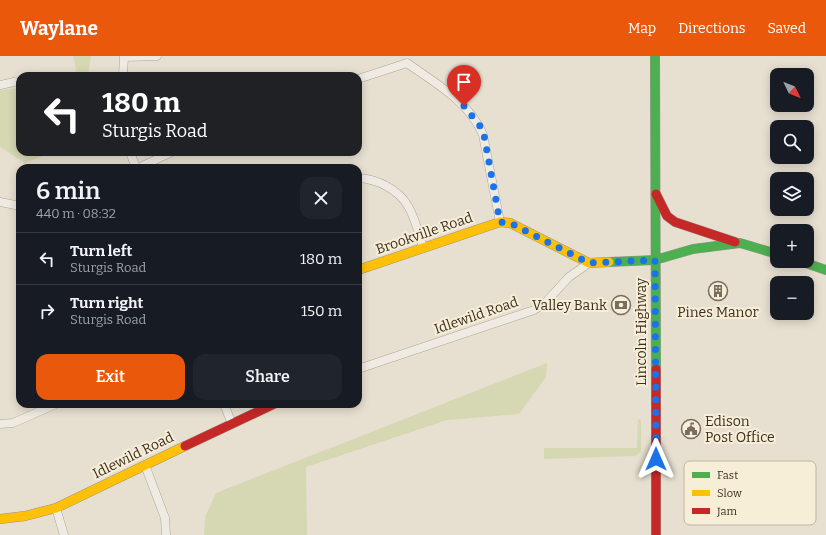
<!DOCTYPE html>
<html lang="en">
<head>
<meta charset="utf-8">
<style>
  body { margin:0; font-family:Bitter,serif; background:#20242c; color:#f1f3f6; height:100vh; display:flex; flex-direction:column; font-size:15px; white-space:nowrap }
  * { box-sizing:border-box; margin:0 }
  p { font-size:13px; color:#9ea1a6 }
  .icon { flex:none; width:22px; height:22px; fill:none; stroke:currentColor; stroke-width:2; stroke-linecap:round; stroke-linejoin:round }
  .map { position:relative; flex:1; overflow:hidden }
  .panel { position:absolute; left:16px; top:108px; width:346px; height:244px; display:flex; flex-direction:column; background:#171b24; border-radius:12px; box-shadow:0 2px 10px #0003 }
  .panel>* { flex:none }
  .top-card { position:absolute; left:16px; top:16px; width:346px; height:84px; border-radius:12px; box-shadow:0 2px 10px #0003; background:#202124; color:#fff; overflow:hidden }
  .needle { width:26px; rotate:133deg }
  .buttons { position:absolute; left:770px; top:12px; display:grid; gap:8px }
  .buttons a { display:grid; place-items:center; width:44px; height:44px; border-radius:8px; background:#171b24; box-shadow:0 2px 10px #0003; font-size:20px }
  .pin { position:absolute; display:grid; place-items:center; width:34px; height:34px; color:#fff; margin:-41px -17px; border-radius:50% 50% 50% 0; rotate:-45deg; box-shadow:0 0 4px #0007 }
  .pin .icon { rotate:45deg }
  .me { position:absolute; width:44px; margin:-22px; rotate:0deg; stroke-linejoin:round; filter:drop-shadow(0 0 3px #0008) }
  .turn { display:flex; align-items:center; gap:14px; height:84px; padding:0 20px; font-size:18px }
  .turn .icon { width:52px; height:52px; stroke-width:2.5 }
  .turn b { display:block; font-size:28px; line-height:34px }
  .round { display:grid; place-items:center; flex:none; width:42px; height:42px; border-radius:12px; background:#20242c }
  .summary { display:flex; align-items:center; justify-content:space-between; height:68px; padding:0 20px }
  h1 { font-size:24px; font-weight:600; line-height:30px }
  .cta { display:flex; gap:8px; margin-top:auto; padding:8px 20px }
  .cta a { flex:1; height:46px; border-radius:12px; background:#ea580c; color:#fff; font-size:16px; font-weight:600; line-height:46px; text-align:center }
  .cta a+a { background:#20242c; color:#f1f3f6 }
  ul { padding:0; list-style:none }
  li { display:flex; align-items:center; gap:12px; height:52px; padding:0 20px; border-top:1px solid #363941 }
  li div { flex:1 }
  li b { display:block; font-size:15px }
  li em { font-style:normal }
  header { display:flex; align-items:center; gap:24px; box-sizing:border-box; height:56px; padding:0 20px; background:#ea580c; color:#fff }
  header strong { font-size:19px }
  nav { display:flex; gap:22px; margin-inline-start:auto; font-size:14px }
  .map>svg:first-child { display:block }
</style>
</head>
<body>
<header>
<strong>Waylane</strong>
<nav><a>Map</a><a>Directions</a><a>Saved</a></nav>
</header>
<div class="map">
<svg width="826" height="479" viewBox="0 0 826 479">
  <rect width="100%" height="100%" fill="#e7e0d1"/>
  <path fill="#d6d7b3" d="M73,0H91L88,20H75L76,13Z
    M20,32V96H53L25,107L0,91V34Z
    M547,307L546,321L519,358L447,364L306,411L307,479H204L205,461L216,437Z
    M638,363L641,364V396L635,400L544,403V392H637Z"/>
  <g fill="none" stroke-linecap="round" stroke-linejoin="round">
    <g stroke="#ada599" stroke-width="9">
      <path id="street" d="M124,1L157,0
        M407,7C435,27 470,46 483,79L500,166
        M123,20L124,0
        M358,23L407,7
        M0,29L14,26
        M130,96L136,112
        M138,112L172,96
        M358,122C377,123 398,133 408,150C415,162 419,178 423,191
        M0,146L20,150
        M358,313L534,254L545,247L569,221L589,207
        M224,348L232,368
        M0,368L13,367L56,348
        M145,409L165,462L166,479
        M56,452L64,479"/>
    </g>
    <g stroke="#9c958a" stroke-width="10">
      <path id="fast" d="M655,0L656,313
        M800,205L826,214
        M609,206L655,204L693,193L740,187L777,198"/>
    </g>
    <g stroke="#9c958a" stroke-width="10">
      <path id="slow" d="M358,214L500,166L510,167L589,207L609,206
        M0,463L25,460L56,452L185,390"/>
    </g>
    <g stroke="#9c958a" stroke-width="10">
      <path id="jam" d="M656,138L667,160L675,166L735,186
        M656,313V479
        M185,390L274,348"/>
    </g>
    <use href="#street" stroke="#efebe3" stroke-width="8"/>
    <use href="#fast" stroke="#4caf50" stroke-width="9"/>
    <use href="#slow" stroke="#ffc107" stroke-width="9"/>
    <use href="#jam" stroke="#c62828" stroke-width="9"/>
  </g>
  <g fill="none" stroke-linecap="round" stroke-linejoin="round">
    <path stroke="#1a73e8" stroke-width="7" stroke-dasharray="0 12.6" d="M464,50L480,70L484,79L500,166L510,167L589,207L655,204L656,403"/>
  </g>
  <defs>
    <g id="building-ring" transform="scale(1)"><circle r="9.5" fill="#f7eed8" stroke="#786c5e" stroke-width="1.5"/><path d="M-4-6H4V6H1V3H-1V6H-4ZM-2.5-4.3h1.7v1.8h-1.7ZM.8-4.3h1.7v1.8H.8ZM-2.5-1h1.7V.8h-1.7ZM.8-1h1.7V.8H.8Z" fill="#786c5e"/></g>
    <g id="bank-ring" transform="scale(1)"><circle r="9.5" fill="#f7eed8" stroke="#786c5e" stroke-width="1.5"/><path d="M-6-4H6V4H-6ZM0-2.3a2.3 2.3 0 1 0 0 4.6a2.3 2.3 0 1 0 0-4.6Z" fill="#786c5e"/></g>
    <g id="civic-ring" transform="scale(1)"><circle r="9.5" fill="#f7eed8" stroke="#786c5e" stroke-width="1.5"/><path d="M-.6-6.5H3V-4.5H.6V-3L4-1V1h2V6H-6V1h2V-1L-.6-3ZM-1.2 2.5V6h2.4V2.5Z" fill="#786c5e"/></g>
  </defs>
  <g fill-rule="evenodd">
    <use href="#building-ring" x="718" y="235"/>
    <use href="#bank-ring" x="621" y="249"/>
    <use href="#civic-ring" x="691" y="373"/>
  </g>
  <g text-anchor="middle" stroke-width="4" stroke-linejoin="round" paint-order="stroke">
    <g font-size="14" fill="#3d2e20" stroke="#f7eed8">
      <text transform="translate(424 177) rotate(-19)" y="5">Brookville Road</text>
      <text transform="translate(476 259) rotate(-19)" y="5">Idlewild Road</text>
      <text transform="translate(641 276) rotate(-90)" y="5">Lincoln Highway</text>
      <text transform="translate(133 399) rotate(-26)" y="5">Idlewild Road</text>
    </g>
    <g font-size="14" fill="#3d2e20" stroke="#f7eed8" text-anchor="end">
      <text x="607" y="254">Valley Bank</text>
      <text x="718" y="261" text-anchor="middle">Pines Manor</text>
      <text x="705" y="370" text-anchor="start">Edison<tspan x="705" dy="16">Post Office</tspan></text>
    </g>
  </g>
  <rect x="684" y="405" width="132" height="64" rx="6" fill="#f7eed8" stroke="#bfb4a1" stroke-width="1"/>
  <rect x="692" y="416" width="18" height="6" fill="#4caf50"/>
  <rect x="692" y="434" width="18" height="6" fill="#ffc107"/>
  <rect x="692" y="452" width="18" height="6" fill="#c62828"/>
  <g font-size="11" fill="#3d2e20">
    <text x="717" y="423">Fast</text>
    <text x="717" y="441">Slow</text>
    <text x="717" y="459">Jam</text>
  </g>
</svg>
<div class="buttons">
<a><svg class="needle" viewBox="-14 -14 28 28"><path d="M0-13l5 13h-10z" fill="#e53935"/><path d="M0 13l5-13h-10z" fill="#9ea1a6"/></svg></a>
<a><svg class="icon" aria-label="search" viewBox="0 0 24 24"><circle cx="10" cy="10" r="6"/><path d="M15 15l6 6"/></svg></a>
<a><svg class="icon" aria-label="layers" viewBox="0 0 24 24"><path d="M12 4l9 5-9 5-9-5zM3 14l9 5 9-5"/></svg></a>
<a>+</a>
<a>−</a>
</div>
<div class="pin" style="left:464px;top:50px;background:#d93025"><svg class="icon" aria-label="arrive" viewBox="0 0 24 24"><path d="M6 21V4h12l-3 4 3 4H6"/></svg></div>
<svg class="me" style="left:656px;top:403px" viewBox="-20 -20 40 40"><path d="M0-17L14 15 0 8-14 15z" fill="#1a73e8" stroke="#fff" stroke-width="4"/></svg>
<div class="top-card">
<div class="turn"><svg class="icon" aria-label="left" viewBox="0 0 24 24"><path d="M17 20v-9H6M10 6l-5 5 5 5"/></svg><div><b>180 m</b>Sturgis Road</div></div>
</div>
<section class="panel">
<div class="summary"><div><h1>6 min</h1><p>440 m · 08:32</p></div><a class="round"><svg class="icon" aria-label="close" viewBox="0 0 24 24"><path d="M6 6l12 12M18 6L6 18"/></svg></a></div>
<ul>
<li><svg class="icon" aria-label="left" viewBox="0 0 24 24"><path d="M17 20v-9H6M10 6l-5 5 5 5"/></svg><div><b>Turn left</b><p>Sturgis Road</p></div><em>180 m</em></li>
<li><svg class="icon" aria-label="right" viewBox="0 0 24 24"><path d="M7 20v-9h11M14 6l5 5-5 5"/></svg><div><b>Turn right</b><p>Sturgis Road</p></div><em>150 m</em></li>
</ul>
<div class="cta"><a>Exit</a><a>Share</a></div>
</section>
</div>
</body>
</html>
